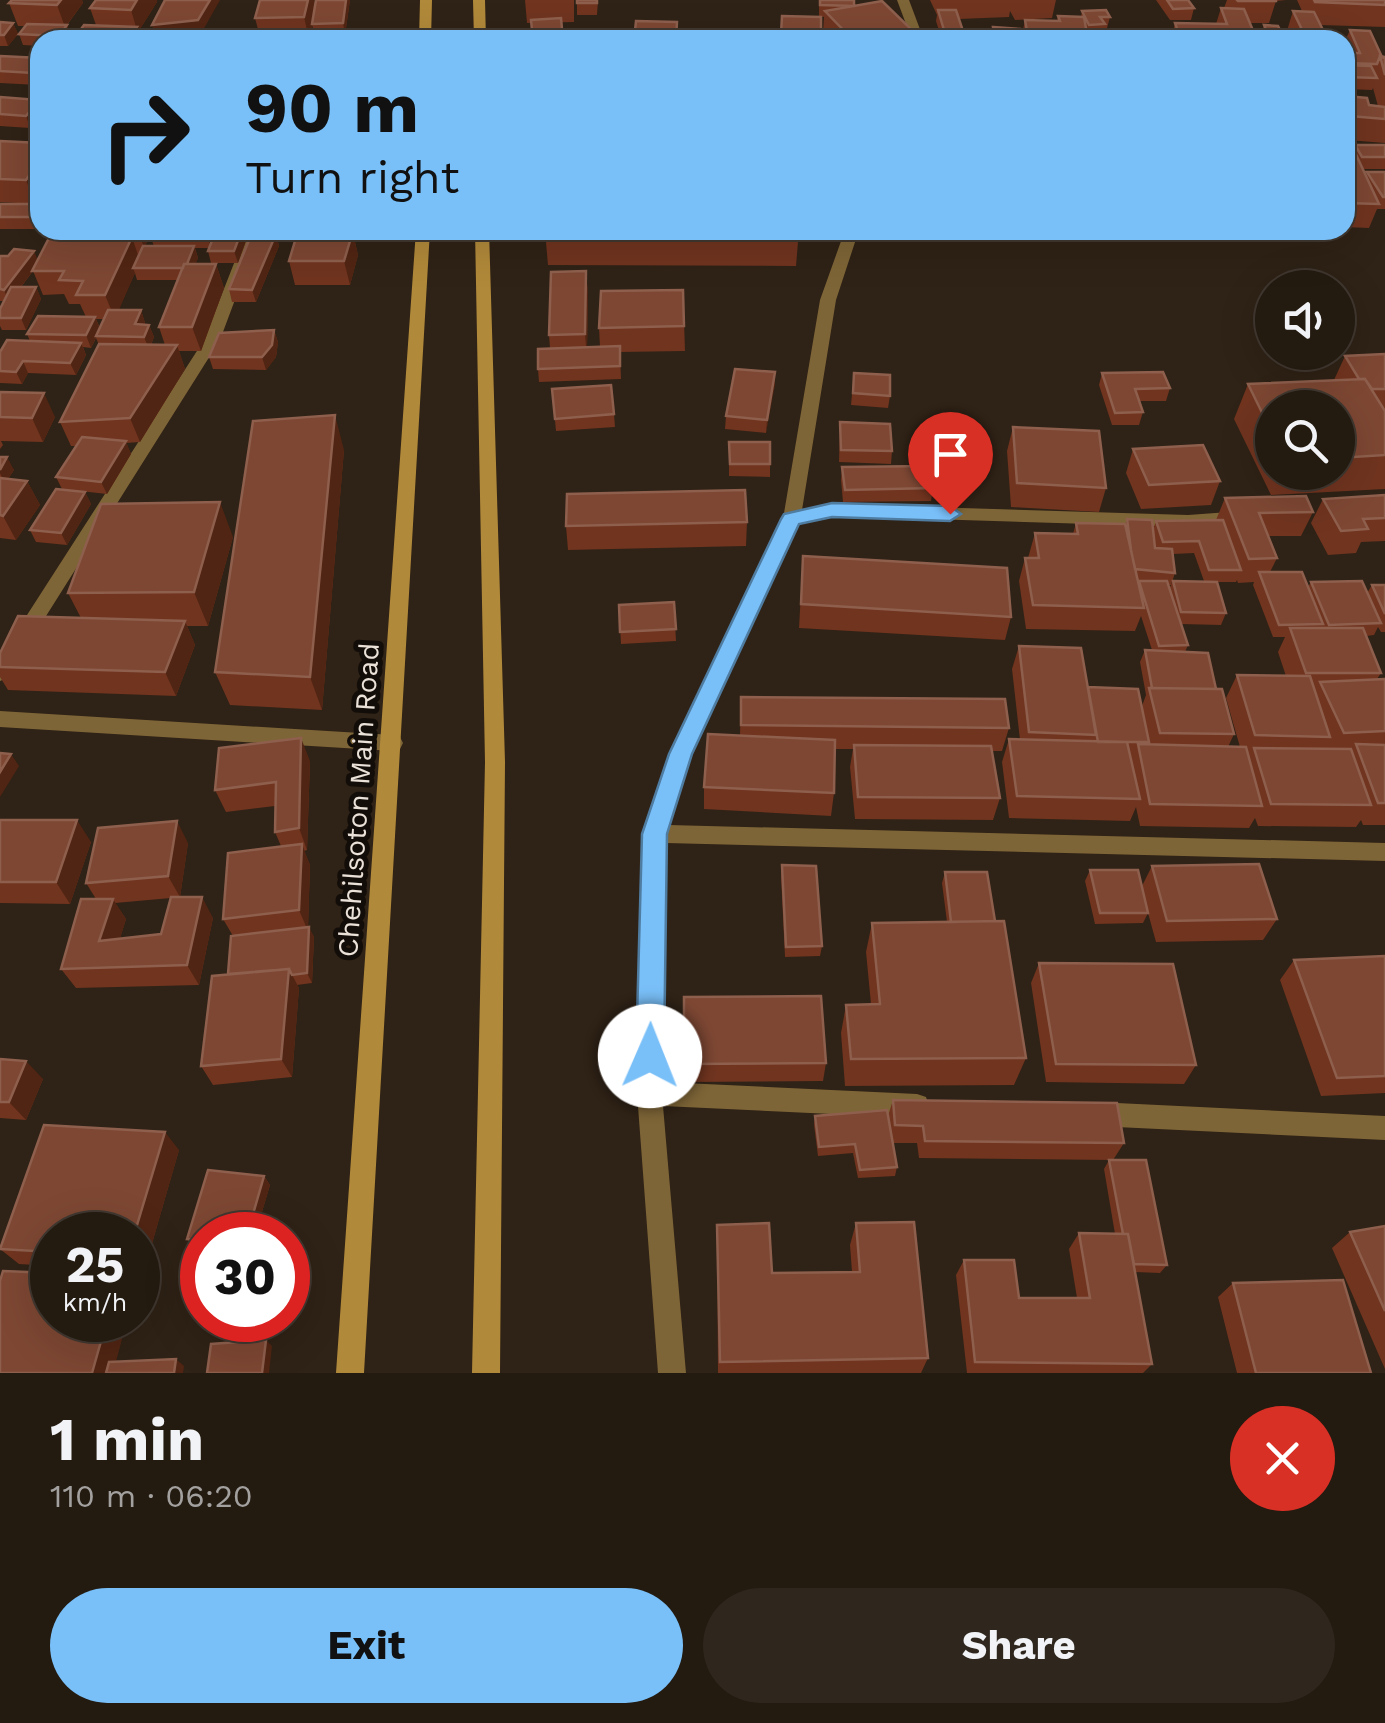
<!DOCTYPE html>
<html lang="en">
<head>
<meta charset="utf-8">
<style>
  body { margin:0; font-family:"Work Sans",sans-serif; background:#2f271e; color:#f1f3f6; height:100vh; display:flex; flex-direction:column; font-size:38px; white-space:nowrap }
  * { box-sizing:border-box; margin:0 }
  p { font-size:32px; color:#a3a19f }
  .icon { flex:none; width:55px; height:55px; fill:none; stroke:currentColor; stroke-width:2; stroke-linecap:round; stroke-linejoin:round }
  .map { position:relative; height:1373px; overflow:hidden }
  .side { display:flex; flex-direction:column; background:#231a10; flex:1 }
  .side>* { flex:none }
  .guide { position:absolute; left:30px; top:30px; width:1325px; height:210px; border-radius:30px; box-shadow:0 10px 40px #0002,0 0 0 2px #403830; background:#79bff8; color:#111; overflow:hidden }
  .tools { position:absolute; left:1255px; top:270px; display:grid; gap:20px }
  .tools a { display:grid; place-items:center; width:100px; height:100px; border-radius:50%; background:#231a10; box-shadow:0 10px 40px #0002,0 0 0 2px #403830; font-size:50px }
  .speed { position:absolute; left:30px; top:1212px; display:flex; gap:20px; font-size:50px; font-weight:700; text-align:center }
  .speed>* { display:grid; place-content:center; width:130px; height:130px; border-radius:50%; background:#231a10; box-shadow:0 10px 40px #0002,0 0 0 2px #403830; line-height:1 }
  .speed small { font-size:25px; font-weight:400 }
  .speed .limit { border:15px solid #d22; background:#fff; color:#111 }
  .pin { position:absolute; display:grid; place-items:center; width:85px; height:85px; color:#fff; margin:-102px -42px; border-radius:50% 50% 50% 0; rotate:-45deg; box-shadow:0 0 10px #0007 }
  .pin .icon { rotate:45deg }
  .me { position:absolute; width:110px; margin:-55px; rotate:1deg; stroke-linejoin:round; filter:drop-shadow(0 0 8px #0008) }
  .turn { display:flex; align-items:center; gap:35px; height:210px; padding:0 50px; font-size:45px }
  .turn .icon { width:130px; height:130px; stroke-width:2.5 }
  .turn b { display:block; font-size:70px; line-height:85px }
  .round { display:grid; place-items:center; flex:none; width:105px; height:105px; border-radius:52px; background:#2f271e }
  .overview { display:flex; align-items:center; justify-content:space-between; height:170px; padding:0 50px }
  h1 { font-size:60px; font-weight:700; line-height:75px }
  .button { display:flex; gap:20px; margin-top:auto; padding:20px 50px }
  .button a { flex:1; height:115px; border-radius:60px; background:#79bff8; color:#111; font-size:40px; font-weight:700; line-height:115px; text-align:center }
  .button a+a { background:#2f271e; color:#f1f3f6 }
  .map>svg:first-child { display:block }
</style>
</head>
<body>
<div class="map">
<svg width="1385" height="1373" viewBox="0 0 1385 1373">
  <rect width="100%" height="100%" fill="#2f2216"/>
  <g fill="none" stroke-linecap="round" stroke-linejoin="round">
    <path fill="#7e6537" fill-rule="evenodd" d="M897,0H909L924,40H912Z
      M247,230H261L220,340L7,678L0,681V657L204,340Z
      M845,230H859L836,300L802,510L832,504L1188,515L1243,511L1252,517L1243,523L1188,527L832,516L799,524L690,754L669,825L1385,843V861L666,843L662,1082L917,1094L926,1097L929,1106L926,1115L917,1118L663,1106L686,1373H658L637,1093L644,834L670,754L783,519L820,300Z
      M0,711L393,735L400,737L403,743L400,749L393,751L0,727Z
      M1096,1102L1385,1116V1140L1096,1126L1087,1123L1083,1114L1087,1105Z"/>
    <path fill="#b1893a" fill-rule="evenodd" d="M420,0H432L431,40H419Z
      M473,0H485L486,40H474Z
      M416,230H430L364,1373H336Z
      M475,230H489L505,762L500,1373H472L485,762Z"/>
  </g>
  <path fill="#70341f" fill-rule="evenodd" d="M12,0H82L83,3L67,25L71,37L69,40H40V46L23,45L19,34L25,26H18L9,3Z
    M316,0H350L345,35L315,36L312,25L311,32L259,33L255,18L315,6Z
    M525,0H574V22L527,23Z
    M577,0H598L597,15H577Z
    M819,0L854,6L913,40H829L823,33L824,17L819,16Z
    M930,0H1056L1052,18L1015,20L1010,11L1009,17L959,19L966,40H942L936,21L937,15Z
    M1156,0H1188L1194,8L1191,20H1170Z
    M1227,0H1286L1276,1L1269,23H1250L1257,40H1171L1175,23L1216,24L1221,8H1224Z
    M1297,0H1385V27L1320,25L1328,40H1260L1264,25L1284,38H1288L1286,34L1293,11H1302Z
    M157,2L138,32L140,38L139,40H73L96,25L90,8Z
    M1082,11L1110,17L1107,28H1104L1102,36H1088V40H972L973,31L992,32L993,27L1021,40L1025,20L1057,21L1058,16L1081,17Z
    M782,16L821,17V40H781Z
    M0,22L13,23L18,34L8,46H0Z
    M1350,30L1382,57H1385V143L1348,140L1345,146L1353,149L1355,145H1385V169H1363L1366,175L1367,172H1385V209H1377L1369,228L1345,227V98L1346,96L1369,105L1378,106L1373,88L1372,90L1345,89V53H1350L1345,41Z
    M0,56L40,58V82L38,85L0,83Z
    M0,97L39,100L40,128L37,120L30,128L0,126Z
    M0,141L40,143V197L35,204L0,202Z
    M0,204H40V229H0Z
    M152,230L145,246H154L150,236L153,230H214L215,232L250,230L238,263H211L208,251L209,248H195L198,258L195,264H216L224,288L201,351H179L185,369L140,442L126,443L131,454L107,494L62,489L56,477L76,446H71L60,422L99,345L96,338L91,348L83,347L86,355L76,375L28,373L22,384L0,383V352L30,341L27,334L86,317L80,304H69L64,294L43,295L33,271L21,287H36L41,299L26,330H2L0,326V309L4,301H0V256L38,260ZM135,273L137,280H178L159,327L165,345H151L154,337L149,325H145V323L141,310H118ZM96,319H104L100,328Z
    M799,230L796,266L548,265L545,231Z
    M276,234L279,246L256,302H232L229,289Z
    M355,242L358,255L350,285H295L289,261Z
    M586,271L588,295L587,347H600L599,328L683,290L685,351L620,352L621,379L539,382L538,369L550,348L549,335Z
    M274,330L278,342L276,357L266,370L213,369L209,357Z
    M1385,354V489L1271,495L1234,419L1248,384L1334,380L1345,356ZM1272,408H1338V472H1272Z
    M775,372L766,433L725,429L726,416Z
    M854,373L890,396L888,408L851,405Z
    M1102,373L1170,388L1166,401H1139L1143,412L1139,425H1112L1099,385Z
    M552,389L614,414L615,427L556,431Z
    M0,392L55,417L43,442L1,441L3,445L0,449Z
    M840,422L892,451L891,464L839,462Z
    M1013,427L1106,488L1099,512L1011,507L1007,451Z
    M729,442L770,464V477L729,476Z
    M1133,449L1220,481L1211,505L1141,509L1126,473Z
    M344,450L322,710L230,705L215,672Z
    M0,457L14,470L8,479L27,481L40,505L16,540L0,538Z
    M842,467L933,488L931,501L843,502L841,480Z
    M85,492L91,504L67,545L36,542L30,530Z
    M1385,495V541L1361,542L1356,553L1328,555L1311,523L1323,499Z
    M1225,498L1313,512L1301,536H1268L1277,558L1270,572L1308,587L1311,582L1367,593L1372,585H1385V632H1381L1378,627L1374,635L1366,636L1381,673L1377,679H1385V825H1363L1361,820L1356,827L1258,826L1255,818L1249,828L1140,826L1136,807L1130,821L1009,818L1002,762L1009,739L1020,740L1012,669L1019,646L1088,687L1142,706L1146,695L1140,662L1145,650H1152L1141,616L1135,631L1026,629L1019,581L1025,558H1028L1035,533L1073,534L1076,523L1125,525L1127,519L1153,530L1156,521L1216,520ZM1194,553L1204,581H1173L1169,589L1168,585H1171L1175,573L1173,554ZM1237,580L1238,583L1254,582L1253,585L1273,637H1285L1278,652L1286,676L1237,675L1226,698L1240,747H1228L1234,734L1216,689L1185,652L1188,645L1181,624L1221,625L1226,613L1217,582H1236Z
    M747,522L746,546L568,550L566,526Z
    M233,537L208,626H187L195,645L176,696L8,690L0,677V653L81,618L68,593Z
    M803,556L1011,617L1005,640L799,628Z
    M674,602L676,641L621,644L619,605Z
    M741,697L1009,728L1002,751H992L1000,798L993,820L855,819L850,767L853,749H835L834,793L831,816L704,809V787L740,735Z
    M310,761L307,850L304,851L310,865L308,927L314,937L312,983L297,985L299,988L292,1077L213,1085L201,1066L228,974L233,936L223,919L281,846L275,832V806L226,812L215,790Z
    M0,820L91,842L70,904L0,903Z
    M188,843L180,897L213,918L199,985L76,988L61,969L96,899L86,883ZM171,898L161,934L120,938L126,919L115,903Z
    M782,865L822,946L820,956L785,957L781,876Z
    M1152,866L1277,919L1263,940L1156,942L1148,913L1143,923L1095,924L1085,881L1090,870L1142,886Z
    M945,872L995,921L1026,1058L1014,1085L845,1086L841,1033L846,1005L871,1004L866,952L872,923L947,922L942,883Z
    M1385,956V1093L1321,1096L1280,980L1294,960Z
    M1039,963L1196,1065L1184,1084L1046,1082L1031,983Z
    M684,997L826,1063L823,1081L684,1082Z
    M0,1059L43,1079L26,1120L0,1118Z
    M893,1100L1124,1143L1113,1160L919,1158L917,1143H893L897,1167L895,1176L858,1178L853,1153L818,1156L814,1125L815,1116H888Z
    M179,1150L144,1271L138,1270V1235H52V1266L19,1264L0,1249Z
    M1109,1160L1167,1265L1160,1273L1135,1272L1152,1364L1143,1373H967L956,1275L964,1260L1019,1298H1077L1069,1249L1079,1233L1115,1234L1104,1169Z
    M264,1176L270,1185L255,1235H202V1247H194L187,1239Z
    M856,1223L928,1358L921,1373H718L717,1225L772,1273L852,1272L850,1245Z
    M1385,1226V1369L1332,1248L1350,1232Z
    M1233,1283L1371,1373H1237L1218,1297Z"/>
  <path fill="#512513" d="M61,0H82L83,3L65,27L57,5Z
    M137,0H157V2L138,32L140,38L139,40H127L136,27L131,10Z
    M210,0H220L202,32L156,37L152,25Z
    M308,0H314L316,9L309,39L304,17Z
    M346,0H350L345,35L343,23Z
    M13,23L18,34L8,46L4,35Z
    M67,25L71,37L69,40H60L59,36Z
    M914,32L913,40H861Z
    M40,65V73H38L40,82L38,85L33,73Z
    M39,100L40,116L36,118L37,120L30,128L26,116Z
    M40,160V197L35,204L26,180Z
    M143,230H152L144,248L140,236Z
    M210,230H214L216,235L211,248L207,236Z
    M242,230H250L238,263L234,251Z
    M352,230H360L355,242L358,255L350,285L344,261Z
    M276,234L279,246L256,302L252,290Z
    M132,237L140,261L133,268L135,273L115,319L105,295Z
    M194,246L198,258L189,280L185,268Z
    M34,251L39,263L9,302L4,290Z
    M216,264L224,288L201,351L192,327Z
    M586,271L588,295L587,358L585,334Z
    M36,287L41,299L26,330L21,318Z
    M141,310L145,323L139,337L135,324Z
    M95,317L100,329L91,348L86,335Z
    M149,325L154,337L149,349L144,337Z
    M274,330L278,342L276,357L266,370L262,357Z
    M81,343L86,355L76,375L70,363Z
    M177,345L185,369L140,442L130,418Z
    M23,361L28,373L22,384L16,372Z
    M775,372V385L766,433L767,420Z
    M44,393L55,417L43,442L32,418Z
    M335,415L344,450L322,710L310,677Z
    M126,441L131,454L107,494L101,482Z
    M7,457L14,470L5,484L0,473V470Z
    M27,481L40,505L16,540L3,516Z
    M85,492L91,504L67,545L61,533Z
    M220,502L233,537L208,626L194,592Z
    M185,621L195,645L176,696L165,672Z
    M301,738L310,761L307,850L299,828Z
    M11,754L19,766L0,797V772Z
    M77,820L91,842L70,904L56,882Z
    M177,821L188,843L180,897L168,876Z
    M302,844L310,865L308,931L299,910Z
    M202,897L213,918L199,985L187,965Z
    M113,899L126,919L113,961L99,941Z
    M309,927L314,937L312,983L307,973Z
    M289,969L299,988L292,1077L281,1059Z
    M26,1061L43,1079L26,1120L9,1102Z
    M165,1132L179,1150L144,1271L138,1265V1235H134Z
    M264,1176L270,1185L255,1235H247Z
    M107,1320H127L113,1373H92Z
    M266,1340L272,1346L269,1373H262Z
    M176,1359L184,1366L183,1373H174Z"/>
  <path fill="#7d4733" stroke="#8e5f4d" stroke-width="2.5" d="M12,0H61L57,5L9,3Z
    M96,0H137L131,10L90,8Z
    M165,0H210L198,20L152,25Z
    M260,0H308L304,17L255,18Z
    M316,0H346L343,23L312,24Z
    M577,0H597V3H577Z
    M820,0H854V6L820,5Z
    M1167,0H1188L1194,8L1173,9Z
    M1237,0H1276V1H1238Z
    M1314,0H1385V5L1315,2Z
    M882,1L914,32L853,40L825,11Z
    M1221,8L1244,9L1257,40H1181L1175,23L1227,24Z
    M938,10H956L966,40H947Z
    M1106,10L1110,17H1100L1105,24L1089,25L1082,11Z
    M1293,11L1314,12L1328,40H1270L1264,25L1278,26L1284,38H1306Z
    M782,16L821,17V36L781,34Z
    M1058,16L1084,17L1088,40L1028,37L1025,20L1060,21Z
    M561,18L563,40H533L531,20Z
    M636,21L677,22L676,40H634Z
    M0,22L13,23L4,35H0Z
    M27,24L67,25L59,36L19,34Z
    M84,25L137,27L127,40H73Z
    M993,27L1020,29L1021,40H974L973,31L994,32Z
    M1350,30L1370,31L1382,57L1380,56L1377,64L1345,63V53H1360Z
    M312,32L309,40H211L213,35Z
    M696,32L720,33L719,40H695Z
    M164,34L205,35L202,40H161Z
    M1107,35L1167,38V40H1108Z
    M0,56L40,58V65L33,73L0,71Z
    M1380,56L1385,57V75Z
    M1345,65L1371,66L1377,78L1345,77Z
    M1346,96L1367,98L1369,105L1385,107V119L1350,116Z
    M0,97L39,100L26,116L0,114Z
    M0,141L40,143V160L26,180L0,179Z
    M1355,145H1385V157H1362Z
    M1345,148H1353L1379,204L1345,203V191H1349L1345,182Z
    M1367,172H1385V197H1383Z
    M0,204H40V217H0Z
    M63,230H143L140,236H60Z
    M153,230H210L207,236H150Z
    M216,230H242L234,251H208Z
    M545,230H799V232L545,231Z
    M298,231H353L344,261H289Z
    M252,233L276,234L252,290L229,289Z
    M50,236L132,237L105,295H76L83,281L59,280L64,271H32Z
    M143,246H194L187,264H184L183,268H133Z
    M14,249L34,251L4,290L0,289V256H8Z
    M184,264H216L192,327H159Z
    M586,271L585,334L549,335L551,272Z
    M11,287H36L21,318H0V309Z
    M683,290L684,326L599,328L601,291Z
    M108,310H141L135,324L149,325L144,337L96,336Z
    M38,316L95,317L86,335L27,334Z
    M274,330L272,345L262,357H209L219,333Z
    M7,340L81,343L70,363L23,361L16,372L0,371V352Z
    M99,344L177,345L130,418L60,422Z
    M620,346V366L538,369V349Z
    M1385,354V389H1372L1365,379H1359L1345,356Z
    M735,369L775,372L767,420L726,416Z
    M1163,372L1170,388L1135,389L1143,412L1115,413L1102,373Z
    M854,373L890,375V396L853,393Z
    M1365,379L1385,411V455L1338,458V408H1272V433L1248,384Z
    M611,385L614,414L555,419L552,389Z
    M0,392L44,393L32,418L0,417Z
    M335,415L310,677L215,672L253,421Z
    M840,422L890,424L892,451L841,450Z
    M1013,427L1099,431L1106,488L1017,483Z
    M82,437L126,441L101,482L56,477Z
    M729,442H770V464H730Z
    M1203,445L1220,481L1149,485L1133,449Z
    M0,457H7L0,470Z
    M929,466L933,488L845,490L842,467Z
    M0,478L27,481L3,516L0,515Z
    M56,489L85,492L61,533L30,530Z
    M745,490L747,522L566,526L567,494Z
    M1385,495V518L1363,519L1368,529L1341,531L1323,499Z
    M1306,496L1313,512L1259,513L1277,558L1249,559L1225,498Z
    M220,502L194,592L68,593L101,504Z
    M1127,519L1152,520L1155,548L1172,549L1175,573L1135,569L1131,550Z
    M1223,520L1241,570H1209L1199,541L1163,542L1156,521Z
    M1076,523L1125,524L1144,608L1033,605L1025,558H1039L1035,533L1078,534Z
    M803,556L1007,568L1011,617L801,604Z
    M1259,572H1302L1323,624L1279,625Z
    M1139,581H1167L1188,645L1159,646Z
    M1173,581L1217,582L1226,613L1181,612Z
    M1362,581L1381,623L1329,625L1311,582Z
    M1372,585H1385V614Z
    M674,602L676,629L620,632L619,605Z
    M18,616L185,621L165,672L0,667V653Z
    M1290,628H1363L1381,673H1306Z
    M1019,646L1081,648L1096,735L1029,732Z
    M1145,650L1208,653L1216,689L1152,688Z
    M1237,675L1310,676L1330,737L1255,735Z
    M1385,679V731L1344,733L1320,682Z
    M1088,687L1138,689L1149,742H1098Z
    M1149,688L1222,689L1234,734L1160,733Z
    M741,697L1005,699L1009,728L741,725Z
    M708,734L835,740L834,793L704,787Z
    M301,738L299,828L275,832L276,782L215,790L219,748Z
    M1009,739L1127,742L1140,799L1017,796Z
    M1138,744L1246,747L1262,806L1150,804Z
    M1356,744L1385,745V803H1378Z
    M854,745L991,746L1000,798L858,797Z
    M1254,748L1351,749L1371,805L1271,804Z
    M0,753L11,754L0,772Z
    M0,820H77L56,882H0Z
    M177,821L168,876L86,883L98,828Z
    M302,844L299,910L223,919L228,853Z
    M1259,864L1277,919L1167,921L1152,866Z
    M782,865L816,866L822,946L786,947Z
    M1090,870H1138L1148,913H1100Z
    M945,872H987L995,921L951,922Z
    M171,897H202L187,965L61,969L81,899H113L99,941L161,934Z
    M1004,921L1026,1058L851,1059L846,1005L880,1004L872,923Z
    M309,927L307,973L292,975L289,969L228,974L231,936Z
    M1385,956V1076L1337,1078L1294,960Z
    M1039,963L1173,964L1196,1065L1056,1064Z
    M289,969L281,1059L201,1066L212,976Z
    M821,996L826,1063L684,1064V997Z
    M0,1059L26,1061L9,1102H0Z
    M893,1100L1117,1103L1124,1143L925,1141L923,1126L895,1125Z
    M887,1110L897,1167L860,1170L855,1144L819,1147L815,1116Z
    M44,1125L165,1132L134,1235H52V1252L0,1249Z
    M1109,1160H1146L1167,1265L1134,1264L1128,1234H1123Z
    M208,1170L264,1176L247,1235H202V1240L187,1239Z
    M914,1222L928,1358L720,1362L717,1225L769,1223L772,1273L860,1272L856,1223Z
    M1385,1226V1311L1350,1232Z
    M1079,1233L1128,1234L1152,1364L975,1362L964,1260H1014L1019,1298H1090Z
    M3,1271L52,1273V1320H107L92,1373H0V1281Z
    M1343,1280L1371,1373H1256L1233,1283Z
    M266,1340L262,1373H207L211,1344Z
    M176,1359L174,1373H106L109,1362Z"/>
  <path fill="#79bff8" stroke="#4f7ca1" stroke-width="2.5" d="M832,503L950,506L961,514L950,521L832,517L799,524L692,754L667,834L664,1056L660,1066L650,1069L640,1066L636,1056L642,834L669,754L781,519L784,514Z"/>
  <g text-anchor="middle" stroke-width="10" stroke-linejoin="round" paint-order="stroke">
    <g font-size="28" fill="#eae1d9" stroke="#120d08">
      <text transform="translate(358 800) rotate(-86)" y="10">Chehilsoton Main Road</text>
    </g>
  </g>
</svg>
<div class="tools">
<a><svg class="icon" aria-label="sound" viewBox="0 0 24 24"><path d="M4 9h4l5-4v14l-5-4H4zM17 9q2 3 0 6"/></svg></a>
<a><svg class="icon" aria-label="search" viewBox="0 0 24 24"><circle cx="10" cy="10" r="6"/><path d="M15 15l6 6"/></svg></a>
</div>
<div class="speed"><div>25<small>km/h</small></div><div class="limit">30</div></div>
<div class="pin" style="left:950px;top:514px;background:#d93025"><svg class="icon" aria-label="arrive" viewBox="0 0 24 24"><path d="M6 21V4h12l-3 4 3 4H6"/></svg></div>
<svg class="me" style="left:650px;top:1056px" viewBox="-20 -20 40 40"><circle r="19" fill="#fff"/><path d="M0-13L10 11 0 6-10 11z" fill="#79bff8"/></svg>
<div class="guide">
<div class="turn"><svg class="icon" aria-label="right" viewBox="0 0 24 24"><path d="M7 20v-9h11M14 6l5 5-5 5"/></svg><div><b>90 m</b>Turn right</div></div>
</div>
</div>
<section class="side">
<div class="overview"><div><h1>1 min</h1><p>110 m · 06:20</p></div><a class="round" style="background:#d93025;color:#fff"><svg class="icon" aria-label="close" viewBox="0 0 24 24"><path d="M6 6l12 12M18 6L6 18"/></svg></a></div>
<div class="button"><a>Exit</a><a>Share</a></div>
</section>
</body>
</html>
